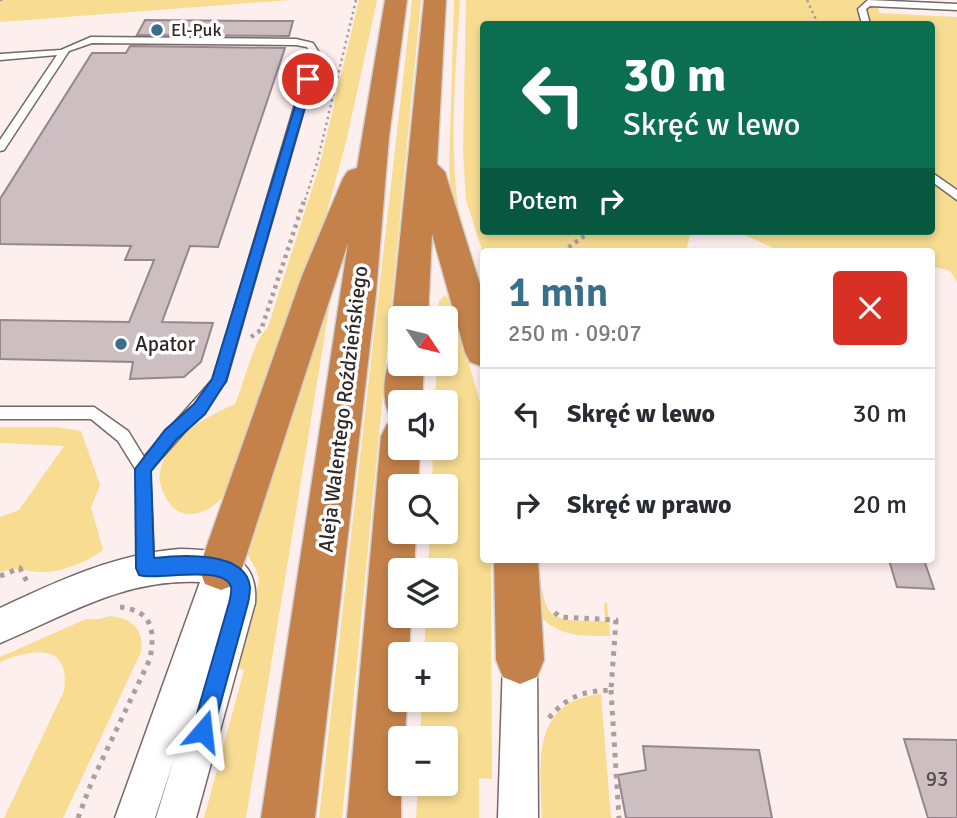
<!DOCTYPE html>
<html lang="pl">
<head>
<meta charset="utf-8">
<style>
  body { margin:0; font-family:Signika,sans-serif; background:#f2f2f3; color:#2b2b33; height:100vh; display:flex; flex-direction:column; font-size:26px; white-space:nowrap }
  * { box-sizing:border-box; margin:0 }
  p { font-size:23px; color:#7c7c81 }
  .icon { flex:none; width:38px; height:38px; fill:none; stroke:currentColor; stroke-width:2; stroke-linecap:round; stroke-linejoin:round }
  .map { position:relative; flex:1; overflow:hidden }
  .panel { position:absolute; left:480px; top:248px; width:455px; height:315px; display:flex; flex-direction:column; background:#fff; border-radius:7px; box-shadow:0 4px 10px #0003 }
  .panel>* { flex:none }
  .top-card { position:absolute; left:480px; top:21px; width:455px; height:214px; border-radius:7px; box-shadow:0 4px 10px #0003; background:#0b6e4f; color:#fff; overflow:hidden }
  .needle { width:46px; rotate:125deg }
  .tools { position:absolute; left:388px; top:306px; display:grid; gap:14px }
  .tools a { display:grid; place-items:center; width:70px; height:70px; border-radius:7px; background:#fff; box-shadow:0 4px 10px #0003; font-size:35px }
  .pin { position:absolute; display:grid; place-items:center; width:60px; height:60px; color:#fff; margin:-30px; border:4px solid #fff; border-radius:50%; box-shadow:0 2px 7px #0007 }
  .me { position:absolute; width:77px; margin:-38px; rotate:17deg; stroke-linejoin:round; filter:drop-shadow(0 0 5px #0008) }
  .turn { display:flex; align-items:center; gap:24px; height:147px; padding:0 28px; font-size:32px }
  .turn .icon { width:91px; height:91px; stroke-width:2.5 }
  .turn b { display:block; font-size:49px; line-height:60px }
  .then { display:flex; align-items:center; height:66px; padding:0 28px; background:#0003; gap:14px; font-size:26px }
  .round { display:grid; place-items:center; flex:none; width:74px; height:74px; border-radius:7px; background:#f2f2f3 }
  .head { display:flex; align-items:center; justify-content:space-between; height:119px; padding:0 28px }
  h1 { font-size:42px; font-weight:600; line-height:52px; color:#386f8a }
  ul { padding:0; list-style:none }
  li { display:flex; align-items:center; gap:21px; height:91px; padding:0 28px; border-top:2px solid #e1e1e2 }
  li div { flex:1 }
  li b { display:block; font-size:26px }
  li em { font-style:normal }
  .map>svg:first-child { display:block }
</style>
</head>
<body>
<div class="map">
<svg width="957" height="818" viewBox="0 0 957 818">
  <rect width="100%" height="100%" fill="#fdefed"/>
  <path fill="#f7dc92" d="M0,0H290L0,22Z
    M359,0H377L347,138L320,238L228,491C213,512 182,527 166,498C162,491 158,480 160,472C166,437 206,417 235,404C245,381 252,343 268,327L319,167Z
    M412,0H421L342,818H319Z
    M454,0H460C456,63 449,142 458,205C465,245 483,278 483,320L452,204L449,167Z
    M466,0H874L880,13L957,17V282L950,271L931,266V252H884L874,249L782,252L736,231H931V24H483V231H691L686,252L483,253L466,200L463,152Z
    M334,278L246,818H204L244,670L235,667L259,581L256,569L245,550Z
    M445,295L451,301L483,413V560H491L492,779L479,778V818H416L418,784H446V738H420L422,700H446V654H424L426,616H446V570H428L430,532H446V486H432L433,448H446V402H435L437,364H446V318H438L439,301Z
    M0,427H56L81,431L100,485L91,507L103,550C89,561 62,572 44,572C25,572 19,565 0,572V517L19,510L64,446L0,443Z
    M537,561C548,620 542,621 605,621L604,603H607L610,636C582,636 559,637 539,615Z
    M110,616C131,618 145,629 141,652L63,818H4L64,691C71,641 31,649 0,662V657L86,619H100Z
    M601,694L611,818H542C540,765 530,701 601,694Z"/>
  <path fill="#cdbec2" stroke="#96878c" stroke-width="2" d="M145,20L265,21H293L289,36L137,35Z
    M130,46L285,48L218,247L190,246L162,322L213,323L201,362L184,377L130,379L133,362L0,359V320L129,322L154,260H125L131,246L0,244V199L92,53H126Z
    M889,560H924L934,589L897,587Z
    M904,739L957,740V818H928Z
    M643,746L759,750L772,818H626L618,775L646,770Z"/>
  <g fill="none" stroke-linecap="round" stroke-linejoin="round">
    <g stroke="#766866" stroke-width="3">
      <path id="lane" d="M868,0L957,4V10L870,6L866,9L870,24H862L858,9Z
        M91,37L296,39L313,43L320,54L226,381L206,408L150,471L154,568L152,574L146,576L140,574L138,568L136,470L118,441L91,419H0V407H94L128,431L144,457L213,379L310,54L307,47L296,45L92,43L69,51L4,150L0,151V140L57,55L0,60V54L61,50Z
        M931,172L957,190V200L931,181Z"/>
    </g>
    <g stroke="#766866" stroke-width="3">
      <path id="street" d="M180,549C219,550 259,552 255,603L196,818H156L174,759L155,818H115L200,582C125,578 67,615 0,643V608C58,581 115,554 180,549Z
        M520,643L532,648L537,660L538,818H498L503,660L508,648Z"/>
    </g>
    <g stroke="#d1d0d0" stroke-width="3">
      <path id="highway" d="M385,0H407L389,137L376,294L315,818H261L348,243L237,584L221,590L205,584L199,568L302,276L343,178L348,171L357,168Z
        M424,0H446L437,164L445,172L483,294V367L470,362L465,352L432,234L428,318H401V329L392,318Z
        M401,351V364H424L422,402H401V418L389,414C381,396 384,371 393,353Z
        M401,419V448H420L418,486H401V532H416L414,570H401V616H411L409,654H401V700H407L405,738H401V818H347L381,436L387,424Z
        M494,560H538L544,660L537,677L520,684L503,677L496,660Z"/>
    </g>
    <path stroke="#aa9f9d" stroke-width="2.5" stroke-dasharray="2.5 3.5" stroke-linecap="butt" d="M0,0H3
      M807,0L818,24
      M305,200L317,163L356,0"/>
    <path stroke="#aa9f9d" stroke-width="4.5" stroke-dasharray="3.5 4.5" stroke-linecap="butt" d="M562,252L591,231
      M251,337L261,330L305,198"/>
    <path stroke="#aa9f9d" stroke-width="5" stroke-dasharray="4.5 6" stroke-linecap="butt" d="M0,576L20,568L27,582
      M611,690L619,818
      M549,718C567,696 584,691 611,690L616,620L560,617L553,611
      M78,818L92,781L150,659C155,630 153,611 120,607"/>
    <use href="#lane" fill="#fff" fill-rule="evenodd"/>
    <use href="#street" fill="#fff" fill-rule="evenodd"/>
    <use href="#highway" fill="#c4824a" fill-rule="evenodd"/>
  </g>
  <path fill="#1a73e8" stroke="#114b97" stroke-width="2" d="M304,77L313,79L226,381L205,414L176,440L151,471L154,558C180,555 246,550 250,587C250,592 249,598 248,603L213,731L210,738L203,741L195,738L192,731L229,603C230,599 232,591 231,587C225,564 155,581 139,575L136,568L135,469L165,430L194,404L212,379Z"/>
  <g fill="#386f8a" stroke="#fff" stroke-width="2.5">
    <circle cx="157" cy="30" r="7"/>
    <circle cx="121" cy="344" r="7"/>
  </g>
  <g text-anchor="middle" stroke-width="7" stroke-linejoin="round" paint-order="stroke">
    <g font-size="18" fill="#302928" stroke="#fff" text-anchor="start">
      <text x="171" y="36">El-Puk</text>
    </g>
    <g font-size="21" fill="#302928" stroke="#fff" text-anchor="start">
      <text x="135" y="351">Apator</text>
    </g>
    <g font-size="21" fill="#302928" stroke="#fff">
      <text transform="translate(343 409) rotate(-83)" y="7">Aleja Walentego Roździeńskiego</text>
    </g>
    <g font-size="21" fill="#574e4e">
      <text x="937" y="786">93</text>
    </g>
  </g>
</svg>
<div class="tools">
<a><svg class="needle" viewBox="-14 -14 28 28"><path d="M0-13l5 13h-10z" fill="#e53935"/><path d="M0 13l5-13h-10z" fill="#7c7c81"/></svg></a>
<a><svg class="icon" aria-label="sound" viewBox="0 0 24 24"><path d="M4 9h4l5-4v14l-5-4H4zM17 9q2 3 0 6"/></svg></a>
<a><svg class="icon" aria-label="search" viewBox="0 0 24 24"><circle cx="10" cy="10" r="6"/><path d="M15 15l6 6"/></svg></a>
<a><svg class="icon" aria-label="layers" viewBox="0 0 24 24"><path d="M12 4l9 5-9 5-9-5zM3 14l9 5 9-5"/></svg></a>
<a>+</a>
<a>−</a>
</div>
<div class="pin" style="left:308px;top:79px;background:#d93025"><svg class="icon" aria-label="arrive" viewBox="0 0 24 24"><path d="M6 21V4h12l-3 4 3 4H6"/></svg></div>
<svg class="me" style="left:203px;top:731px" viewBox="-20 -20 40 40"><path d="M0-17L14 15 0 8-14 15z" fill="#1a73e8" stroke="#fff" stroke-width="4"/></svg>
<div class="top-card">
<div class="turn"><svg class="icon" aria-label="left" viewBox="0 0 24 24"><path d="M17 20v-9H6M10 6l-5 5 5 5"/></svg><div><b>30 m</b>Skręć w lewo</div></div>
<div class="then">Potem<svg class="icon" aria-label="right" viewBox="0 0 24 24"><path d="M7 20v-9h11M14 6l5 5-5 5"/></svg></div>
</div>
<section class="panel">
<div class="head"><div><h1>1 min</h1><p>250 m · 09:07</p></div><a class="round" style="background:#d93025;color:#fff"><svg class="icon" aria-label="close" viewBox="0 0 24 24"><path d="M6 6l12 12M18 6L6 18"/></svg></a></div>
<ul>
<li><svg class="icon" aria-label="left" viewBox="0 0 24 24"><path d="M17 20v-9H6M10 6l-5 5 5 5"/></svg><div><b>Skręć w lewo</b></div><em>30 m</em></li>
<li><svg class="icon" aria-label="right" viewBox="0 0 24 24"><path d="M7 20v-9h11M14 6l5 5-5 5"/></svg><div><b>Skręć w prawo</b></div><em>20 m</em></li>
</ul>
</section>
</div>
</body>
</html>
